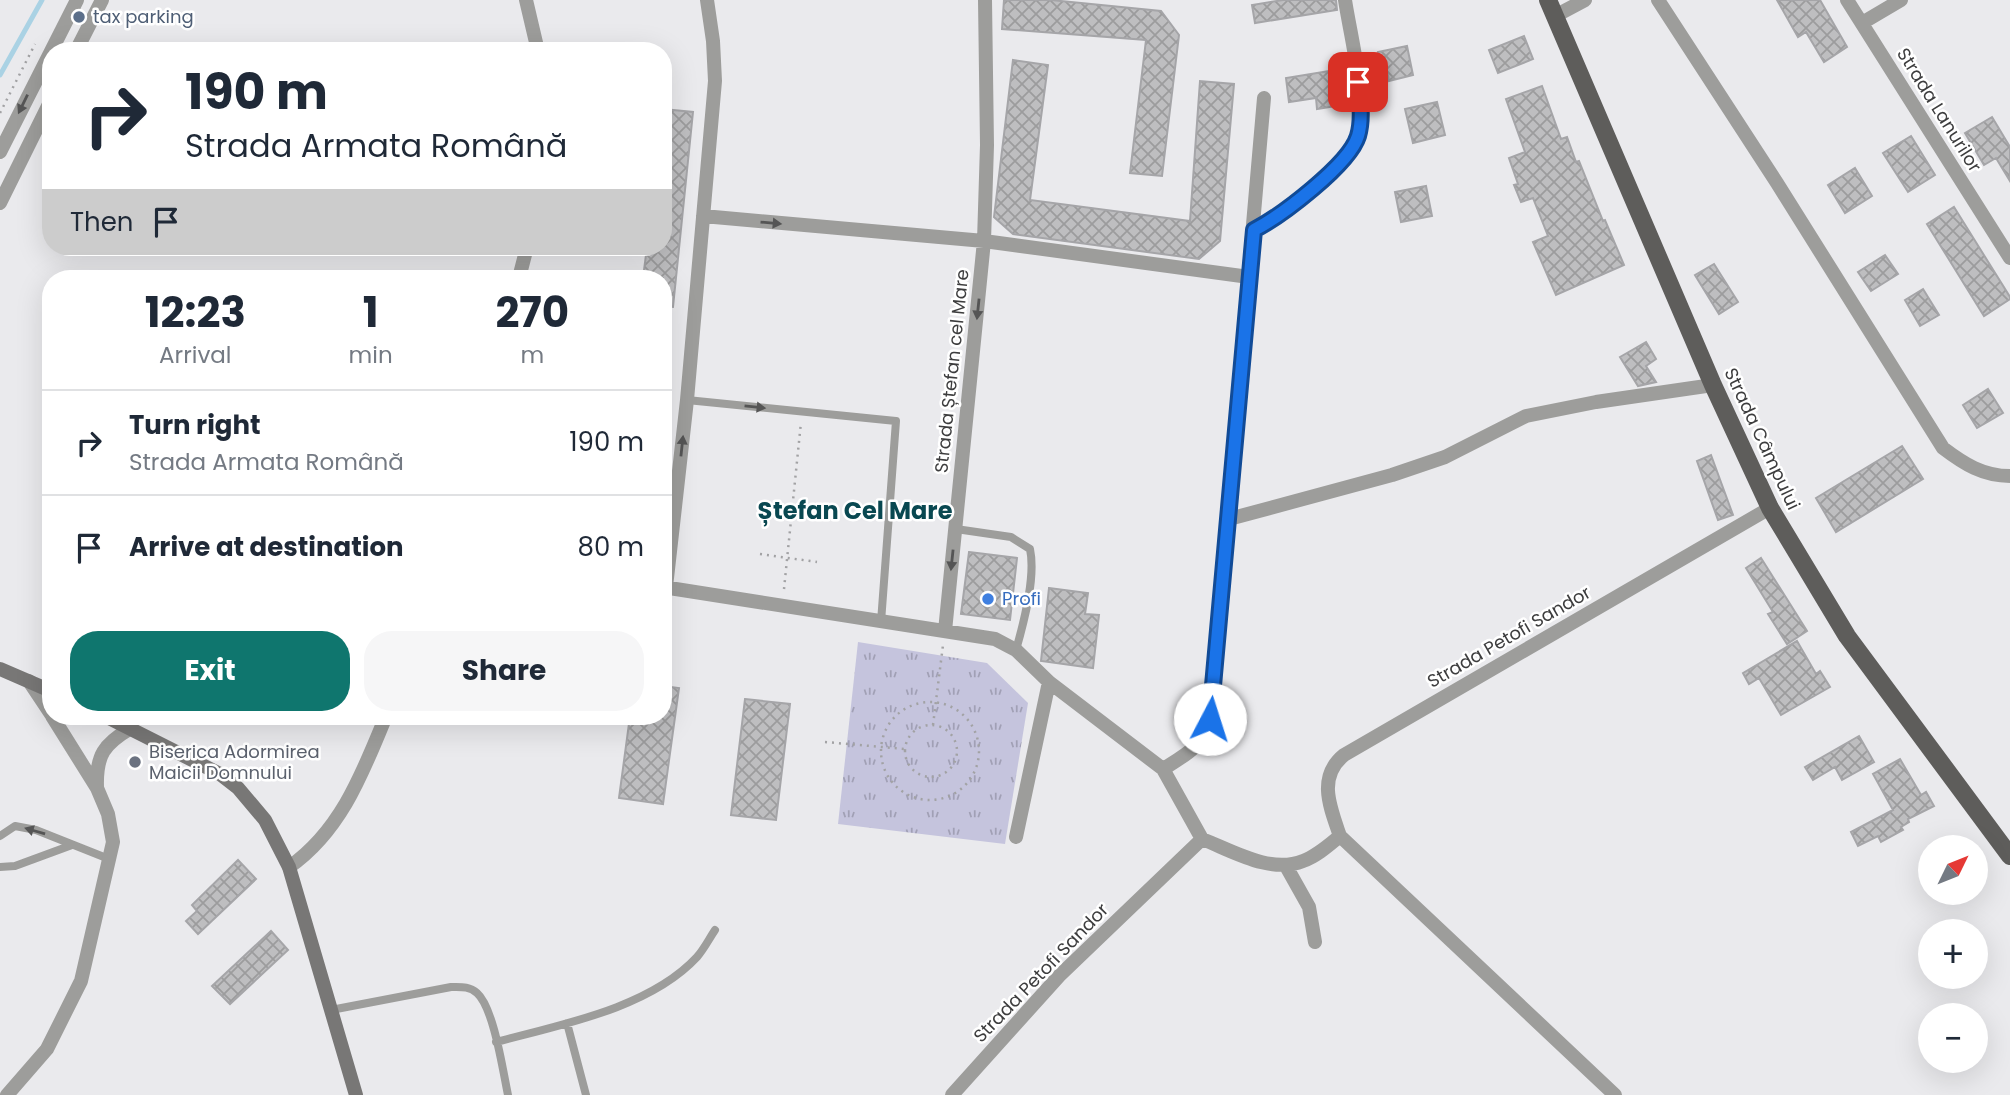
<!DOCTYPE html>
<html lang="en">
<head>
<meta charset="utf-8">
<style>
  body { margin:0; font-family:Poppins,sans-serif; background:#f6f6f7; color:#1f2937; height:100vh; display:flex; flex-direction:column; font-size:26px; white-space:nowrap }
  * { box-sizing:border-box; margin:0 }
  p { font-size:23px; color:#747a83 }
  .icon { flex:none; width:38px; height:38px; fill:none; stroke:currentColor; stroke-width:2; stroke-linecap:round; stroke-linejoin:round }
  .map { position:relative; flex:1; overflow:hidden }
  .panel { position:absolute; left:42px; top:270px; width:630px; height:455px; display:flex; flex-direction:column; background:#fff; border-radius:28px; box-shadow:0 7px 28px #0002 }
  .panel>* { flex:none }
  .hud { position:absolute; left:42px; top:42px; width:630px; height:214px; border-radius:28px; box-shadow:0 7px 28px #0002; background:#fff; color:#1f2937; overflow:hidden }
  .needle { width:46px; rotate:47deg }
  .buttons { position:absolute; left:1918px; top:835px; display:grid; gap:14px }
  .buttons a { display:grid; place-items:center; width:70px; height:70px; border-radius:50%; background:#fff; box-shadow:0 7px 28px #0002; font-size:35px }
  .pin { position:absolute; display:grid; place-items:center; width:60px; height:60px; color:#fff; margin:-30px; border-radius:14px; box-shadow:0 4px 10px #0006 }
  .me { position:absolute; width:77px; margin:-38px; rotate:5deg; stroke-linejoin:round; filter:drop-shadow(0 0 5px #0008) }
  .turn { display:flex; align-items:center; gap:24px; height:147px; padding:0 28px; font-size:32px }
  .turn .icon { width:91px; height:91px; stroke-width:2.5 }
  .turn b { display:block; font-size:49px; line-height:60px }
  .then { display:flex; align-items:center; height:66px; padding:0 28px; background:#0003; gap:14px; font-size:26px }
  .eta { display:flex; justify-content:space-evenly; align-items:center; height:119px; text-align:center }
  .eta b { font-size:42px; font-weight:700; line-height:49px }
  .action { display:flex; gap:14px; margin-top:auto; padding:14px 28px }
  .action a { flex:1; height:80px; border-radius:28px; background:#0f766e; color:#fff; font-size:28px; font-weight:700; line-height:80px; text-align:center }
  .action a+a { background:#f6f6f7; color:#1f2937 }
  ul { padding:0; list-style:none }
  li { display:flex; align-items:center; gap:21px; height:105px; padding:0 28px; border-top:2px solid #e0e1e3 }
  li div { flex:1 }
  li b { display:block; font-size:26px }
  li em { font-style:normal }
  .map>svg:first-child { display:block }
</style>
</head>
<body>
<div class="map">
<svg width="2010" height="1095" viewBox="0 0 2010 1095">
  <defs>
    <pattern id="park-tufts" width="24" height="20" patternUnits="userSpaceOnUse" patternTransform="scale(1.75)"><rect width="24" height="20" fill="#c5c4dd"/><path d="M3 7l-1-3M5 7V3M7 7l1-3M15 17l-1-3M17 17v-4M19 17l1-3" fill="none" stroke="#a1a0b5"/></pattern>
    <pattern id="building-cross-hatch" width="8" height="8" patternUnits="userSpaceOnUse" patternTransform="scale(1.75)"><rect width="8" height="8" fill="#bebec0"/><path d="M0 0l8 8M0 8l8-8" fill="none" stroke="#9c9c9d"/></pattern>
  </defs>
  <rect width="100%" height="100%" fill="#eaeaed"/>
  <path fill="url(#park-tufts)" d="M858,642L987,663L1028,703L1005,844L838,824Z"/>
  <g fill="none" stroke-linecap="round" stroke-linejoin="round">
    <path stroke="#aad2e4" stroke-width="5" d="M0,75L42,0"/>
  </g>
  <path fill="url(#building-cross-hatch)" stroke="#a5a5a8" stroke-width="2" d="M1004,0H1051L1161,11L1179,35L1162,176L1130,173L1146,40L1002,29Z
    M1283,0H1336L1337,10L1255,23L1252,5Z
    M1777,0H1820L1847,47L1824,62L1806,32L1798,37Z
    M1524,36L1533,59L1498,73L1489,50Z
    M1407,46L1413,75L1389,81L1387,71L1382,72L1378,52Z
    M1013,60L1048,65L1030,200L1190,221L1200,81L1234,84L1220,241L1199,259L1013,234L994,217Z
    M1342,69L1346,92L1340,93L1342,105L1317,109L1316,98L1289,102L1286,78Z
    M1542,86L1561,139L1567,137L1576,162L1579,161L1603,221L1605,220L1624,265L1556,295L1533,242L1548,236L1533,198L1521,202L1514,185L1518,184L1509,158L1525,152L1506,99Z
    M1437,102L1445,135L1413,143L1405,109Z
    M663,109L693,112L673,307L663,306V278H643L647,247H663Z
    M1992,117L2010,147V181L1996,158L1984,165L1965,133Z
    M1911,136L1935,175L1908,192L1883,153Z
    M1855,168L1872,196L1845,213L1828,185Z
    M1426,186L1432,216L1401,222L1395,192Z
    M1954,207L2010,297V299L1984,316L1927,224Z
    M1885,255L1898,274L1871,291L1858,272Z
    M1714,264L1738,302L1719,314L1695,275Z
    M1923,289L1939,315L1920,326L1905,300Z
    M1646,342L1656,359L1646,366L1656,382L1638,386L1620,357Z
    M1988,389L2003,413L1977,428L1963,405Z
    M1902,446L1923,479L1836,532L1816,498Z
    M1711,455L1733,515L1718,520L1697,461Z
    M969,552L1017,558L1010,620L961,614Z
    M1761,558L1807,631L1787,644L1768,614L1773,612L1746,568Z
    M1049,588L1088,593L1085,614L1099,615L1093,668L1041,661Z
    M1797,641L1816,674L1820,671L1830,687L1781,715L1759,678L1749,684L1743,673Z
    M663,686L679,688L663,804L619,798L630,716H663Z
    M745,699L790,704L776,820L731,815Z
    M1859,736L1874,762L1842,780L1835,767L1813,780L1805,767Z
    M1900,759L1921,795L1926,792L1934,806L1908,819L1909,822L1901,827L1903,830L1881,842L1878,836L1858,846L1851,832L1893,810L1873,774Z
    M238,860L256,879L198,934L186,921L197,911L192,905Z
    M271,931L288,950L230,1004L212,986Z"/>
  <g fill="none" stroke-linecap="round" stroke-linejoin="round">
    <path stroke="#a2a2a4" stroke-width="2.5" stroke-dasharray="2 5" stroke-linecap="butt" d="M0,113L35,44
      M760,554L817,562
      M784,589L801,422
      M881 751a49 49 0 1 1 98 0a49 49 0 1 1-98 0Z
      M905 751a26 26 0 1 1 52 0a26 26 0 1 1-52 0Z
      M933,725L943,645
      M825,742L905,749"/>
    <path stroke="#9d9d9b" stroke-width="8" d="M687,400L896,421L881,622
      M956,529L1011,537L1030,549C1036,577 1024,622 1016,650
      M0,836L15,826L36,830L109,859
      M0,867L15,866L72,845
      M331,1010L451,987C461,987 469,986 477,993C494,1008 503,1072 508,1095
      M567,1023L586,1095
      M496,1042C560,1025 650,1008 697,957C704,949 709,939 715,930"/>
    <path stroke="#9d9d9b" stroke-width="14" d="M526,0L538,51
      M1658,0L1777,183L1943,448C1964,464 1983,476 2010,476
      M1847,0L2010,258
      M1555,16L1585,0
      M1862,23L1901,0
      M76,51L102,0
      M0,152L77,0
      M0,203L51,100
      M703,216L984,241L1249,277
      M1254,230C1278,217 1298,200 1318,182C1332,169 1350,157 1357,138C1369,107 1350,34 1345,0
      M519,278L527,247
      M1229,519L1392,475L1445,457L1526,416L1596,402L1713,385
      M663,587L995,639L1016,650L1049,682L1163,769L1202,839
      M666,587L687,400L715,81L713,41L707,0
      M945,631L984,241L987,145L985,0
      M29,681L51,714
      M1163,769C1187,754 1202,747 1210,719L1264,98
      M97,787C96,755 104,744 131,728
      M1340,836C1330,807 1317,777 1344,755L1770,508
      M1016,837L1049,682
      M1202,839C1233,851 1270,874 1303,861C1317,856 1329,845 1340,836L1615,1095
      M1286,866L1309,907L1315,942
      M289,867C341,831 363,772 386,716
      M7,1095L47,1049L81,981L113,842L108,814L97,788L52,716
      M952,1095L1059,976L1202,839"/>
    <path stroke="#787776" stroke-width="14" d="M0,669L51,691
      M105,716L220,774L238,788L265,820L289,867L356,1095"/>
    <path stroke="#5e5d5b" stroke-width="18" d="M1548,0L1713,385L1770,508L1847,636L2010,856"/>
  </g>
  <defs><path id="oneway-solid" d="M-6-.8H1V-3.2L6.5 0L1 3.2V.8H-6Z" transform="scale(1.75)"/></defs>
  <g fill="#555">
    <use href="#oneway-solid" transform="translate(23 104) rotate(116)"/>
    <use href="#oneway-solid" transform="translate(771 223) rotate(5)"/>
    <use href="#oneway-solid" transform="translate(978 309) rotate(96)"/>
    <use href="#oneway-solid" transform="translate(755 407) rotate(6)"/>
    <use href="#oneway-solid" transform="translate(682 446) rotate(-84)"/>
    <use href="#oneway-solid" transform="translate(952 560) rotate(96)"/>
    <use href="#oneway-solid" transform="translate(35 831) rotate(-164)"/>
  </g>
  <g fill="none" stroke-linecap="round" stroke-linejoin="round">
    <g stroke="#114b97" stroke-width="18">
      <path id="route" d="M1210,719L1254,230C1281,216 1349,165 1358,136C1363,119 1360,100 1358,82"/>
    </g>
    <use href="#route" stroke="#1a73e8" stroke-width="12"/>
  </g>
  <circle fill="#5c6f8a" stroke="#fff" stroke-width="2.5" cx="79" cy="17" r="7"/>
  <circle fill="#3f7fe0" stroke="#fff" stroke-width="2.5" cx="988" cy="599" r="7"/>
  <circle fill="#6b7280" stroke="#fff" stroke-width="2.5" cx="135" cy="762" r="7"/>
  <g text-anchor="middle" stroke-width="5" stroke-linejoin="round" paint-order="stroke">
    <g font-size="18" fill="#4e5e75" stroke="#fff" text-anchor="start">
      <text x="93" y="23">tax parking</text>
    </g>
    <g font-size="18" fill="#3d3d3e" stroke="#fff">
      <text transform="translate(1939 110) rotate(58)" y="6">Strada Lanurilor</text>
      <text transform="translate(952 371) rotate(-84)" y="6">Strada Ștefan cel Mare</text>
      <text transform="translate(1762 439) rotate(65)" y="6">Strada Câmpului</text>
      <text transform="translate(1509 637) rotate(-30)" y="6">Strada Petofi Sandor</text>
      <text transform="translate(1041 973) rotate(-46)" y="6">Strada Petofi Sandor</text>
    </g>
    <g font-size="18" fill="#366cbe" stroke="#fff" text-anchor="start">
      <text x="1002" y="605">Profi</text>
    </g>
    <g font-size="18" fill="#5b616d" stroke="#fff" text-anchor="start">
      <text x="149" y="758">Biserica Adormirea<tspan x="149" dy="21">Maicii Domnului</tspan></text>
    </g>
    <g font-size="24" font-weight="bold" fill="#094851" stroke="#fff">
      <text x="855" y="519">Ștefan Cel Mare</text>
    </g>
  </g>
</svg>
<div class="buttons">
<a><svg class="needle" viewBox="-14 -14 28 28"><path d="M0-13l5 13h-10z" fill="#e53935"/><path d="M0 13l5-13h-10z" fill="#747a83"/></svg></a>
<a>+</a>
<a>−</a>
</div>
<div class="pin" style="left:1358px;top:82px;background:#d93025"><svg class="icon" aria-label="arrive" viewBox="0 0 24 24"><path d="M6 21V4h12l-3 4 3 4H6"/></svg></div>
<svg class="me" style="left:1210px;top:719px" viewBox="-20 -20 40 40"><circle r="19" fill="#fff"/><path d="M0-13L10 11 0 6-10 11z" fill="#1a73e8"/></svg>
<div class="hud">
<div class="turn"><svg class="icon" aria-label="right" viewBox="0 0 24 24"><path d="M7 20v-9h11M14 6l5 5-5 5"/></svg><div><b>190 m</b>Strada Armata Română</div></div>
<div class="then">Then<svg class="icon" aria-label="arrive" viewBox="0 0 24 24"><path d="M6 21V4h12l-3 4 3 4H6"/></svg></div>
</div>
<section class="panel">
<div class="eta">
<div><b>12:23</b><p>Arrival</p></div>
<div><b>1</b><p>min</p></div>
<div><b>270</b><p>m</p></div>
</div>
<ul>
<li><svg class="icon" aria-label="right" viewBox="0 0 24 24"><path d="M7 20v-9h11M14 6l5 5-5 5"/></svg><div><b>Turn right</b><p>Strada Armata Română</p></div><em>190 m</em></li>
<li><svg class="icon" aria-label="arrive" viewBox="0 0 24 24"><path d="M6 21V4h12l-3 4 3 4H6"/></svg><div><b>Arrive at destination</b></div><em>80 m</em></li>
</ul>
<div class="action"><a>Exit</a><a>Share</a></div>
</section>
</div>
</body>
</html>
